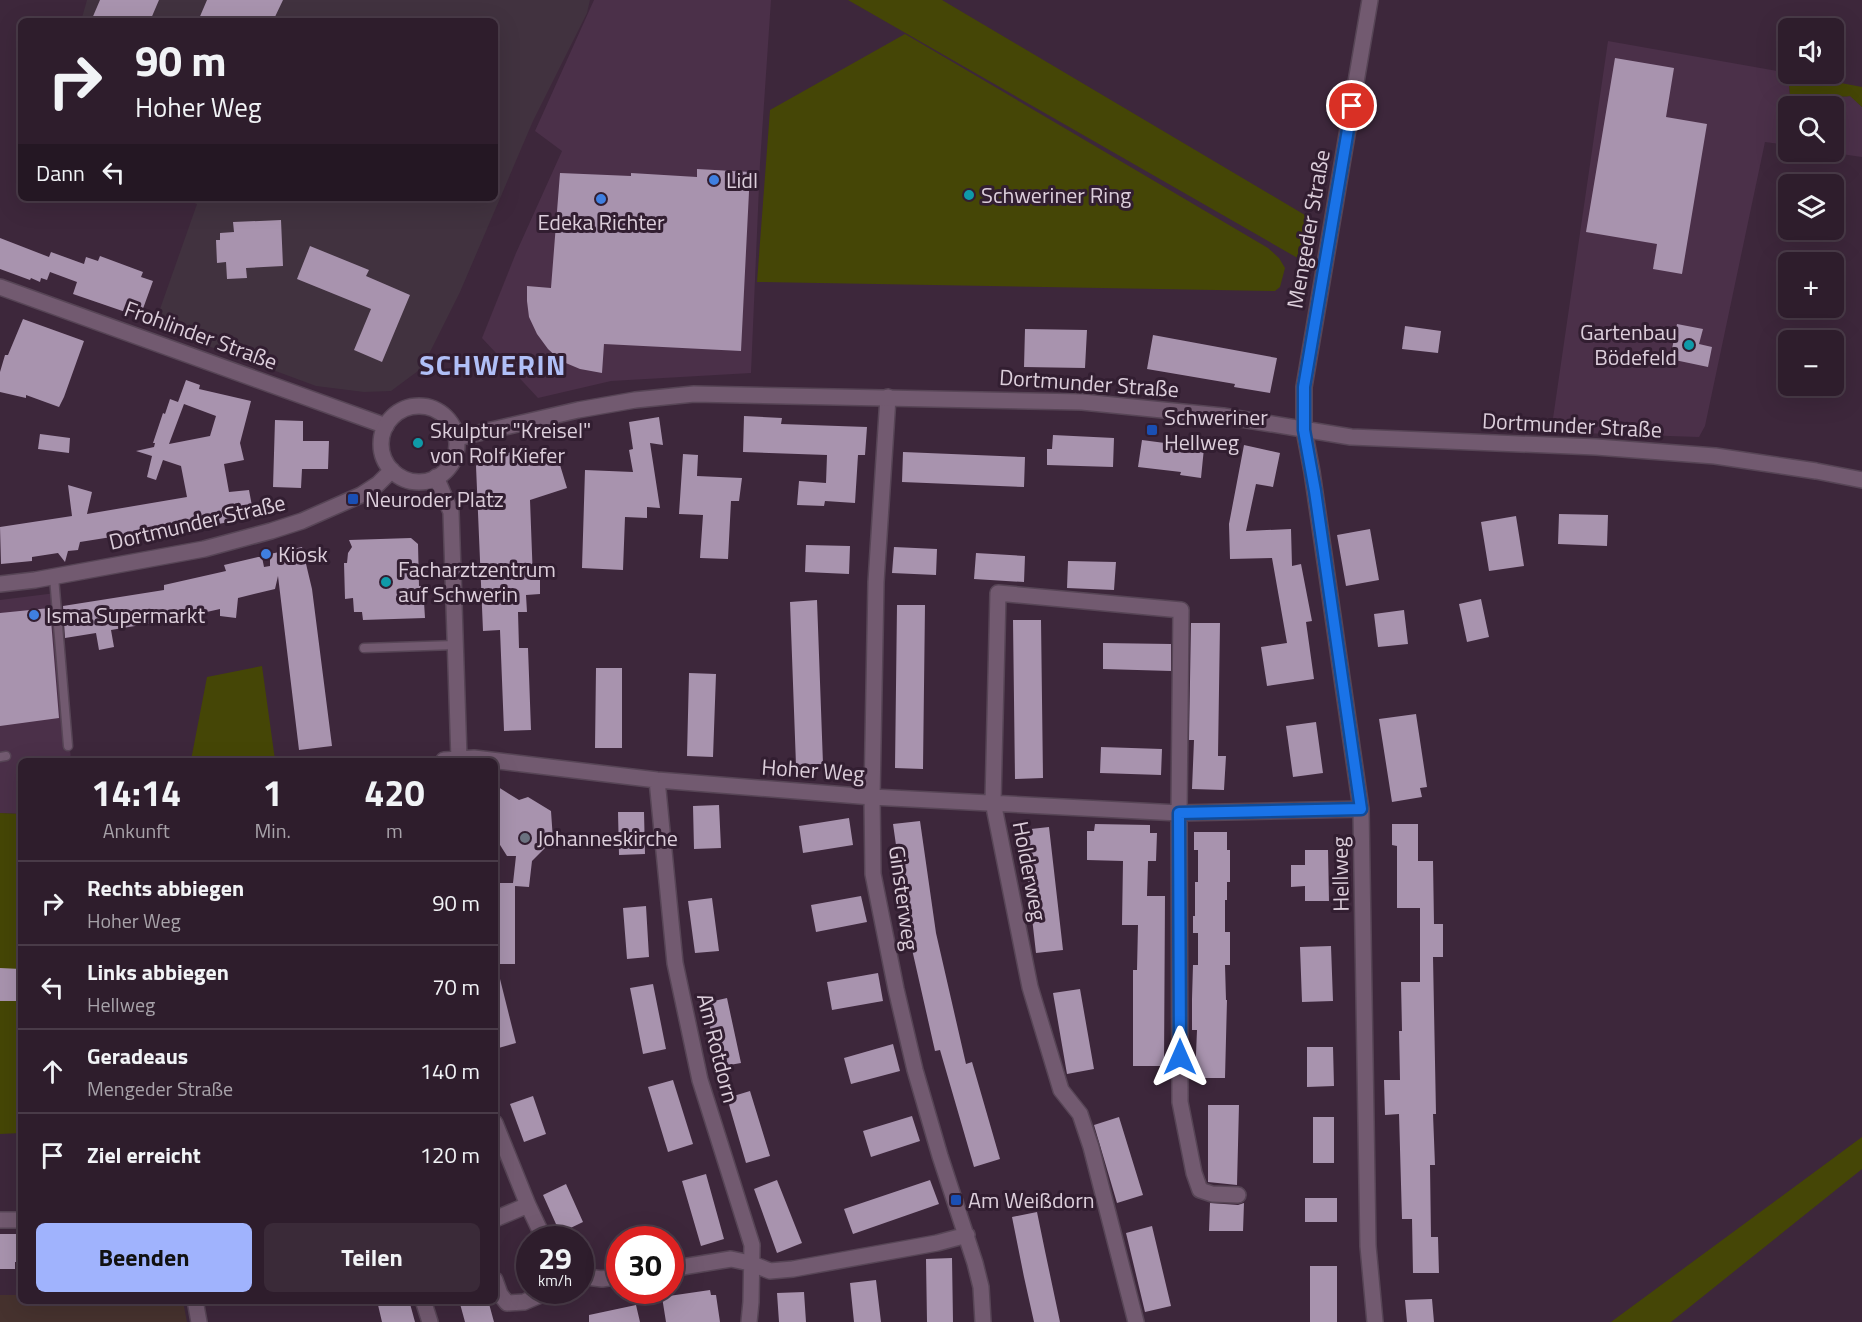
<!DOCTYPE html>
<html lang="de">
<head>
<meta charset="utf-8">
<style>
  body { margin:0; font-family:"Titillium Web",sans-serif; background:#3a2a38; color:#f1f3f6; height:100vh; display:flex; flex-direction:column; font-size:22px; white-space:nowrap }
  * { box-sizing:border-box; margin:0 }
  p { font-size:20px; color:#a7a2a9 }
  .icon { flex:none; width:33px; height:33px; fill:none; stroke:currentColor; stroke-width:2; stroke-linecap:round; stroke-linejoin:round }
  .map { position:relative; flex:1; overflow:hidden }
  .drawer { position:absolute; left:18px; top:758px; width:480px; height:546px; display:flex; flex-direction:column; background:#2e1d2c; border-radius:9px; box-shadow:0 6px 24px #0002,0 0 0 2px #493b48 }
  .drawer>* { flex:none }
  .top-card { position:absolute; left:18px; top:18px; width:480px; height:183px; border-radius:9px; box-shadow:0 6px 24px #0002,0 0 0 2px #493b48; background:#2e1d2c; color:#f1f3f6; overflow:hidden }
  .fabs { position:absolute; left:1778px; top:18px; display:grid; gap:12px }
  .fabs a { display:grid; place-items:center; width:66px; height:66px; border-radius:9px; background:#2e1d2c; box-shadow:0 6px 24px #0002,0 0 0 2px #493b48; font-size:30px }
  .speed { position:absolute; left:516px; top:1226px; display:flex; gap:12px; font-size:30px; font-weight:700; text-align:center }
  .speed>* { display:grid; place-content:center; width:78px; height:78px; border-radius:50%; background:#2e1d2c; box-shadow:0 6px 24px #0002,0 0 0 2px #493b48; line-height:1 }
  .speed small { font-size:15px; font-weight:400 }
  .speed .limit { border:9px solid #d22; background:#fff; color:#111 }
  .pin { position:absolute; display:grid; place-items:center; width:51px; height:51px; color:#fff; margin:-26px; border:3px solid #fff; border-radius:50%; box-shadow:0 2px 6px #0007 }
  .me { position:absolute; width:66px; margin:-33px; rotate:0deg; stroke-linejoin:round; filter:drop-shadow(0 0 4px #0008) }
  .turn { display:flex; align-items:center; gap:21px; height:126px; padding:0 18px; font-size:27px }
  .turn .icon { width:78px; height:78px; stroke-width:2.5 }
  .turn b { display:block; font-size:42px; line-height:51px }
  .then { display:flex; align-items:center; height:57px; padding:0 18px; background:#0003; gap:12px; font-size:22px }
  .eta { display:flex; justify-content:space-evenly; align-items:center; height:102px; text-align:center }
  .eta b { font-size:36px; font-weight:700; line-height:42px }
  .cta { display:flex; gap:12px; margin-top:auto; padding:12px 18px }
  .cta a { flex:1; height:69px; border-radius:9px; background:#a0b3fd; color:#111; font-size:24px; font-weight:700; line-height:69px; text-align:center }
  .cta a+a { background:#3a2a38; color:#f1f3f6 }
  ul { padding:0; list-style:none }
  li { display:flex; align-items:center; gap:18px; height:84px; padding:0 18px; border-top:2px solid #493b48 }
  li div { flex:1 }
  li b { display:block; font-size:22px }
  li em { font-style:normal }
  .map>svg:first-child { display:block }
</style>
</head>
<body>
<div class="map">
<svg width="1862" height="1322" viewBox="0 0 1862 1322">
  <rect width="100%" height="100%" fill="#3d273b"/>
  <path fill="#4b3049" d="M594,0H771L760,163L751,373L611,381L538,398L482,338L516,253L562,151L535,131Z
    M1608,41L1788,73L1790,95L1800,104L1807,106H1788V145L1765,142L1705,426L1699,437L1551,432Z
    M1851,96L1862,107V157L1827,152H1833V106H1816L1835,97Z
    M56,593L71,760H21V814L0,813V600Z"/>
  <path fill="#41323f" d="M87,0H590L587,13L533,121L460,292L422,368L391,391L364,392L316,386L154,326L197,204L180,198H495V21H81Z"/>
  <path fill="#46322e" d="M0,1295H21V1300L183,1301L187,1322H0Z"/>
  <path fill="#454606" d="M848,0H942L1315,221L1308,264Z
    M905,34L1268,248L1279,258L1285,268L1280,287L1275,291L757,282L770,110Z
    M1788,73L1862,87V107L1850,96C1846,97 1840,96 1835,97C1812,104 1814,116 1790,95Z
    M262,666L275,760H191L207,677Z
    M0,813L21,814V1133L0,1134Z
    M1862,1137V1169L1671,1322H1611Z"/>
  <path fill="#a893ae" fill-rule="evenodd" d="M100,0H159L150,21H91Z
    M207,0H283L273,21H198Z
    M1615,58L1674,68L1666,117L1707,124L1682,274L1653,269L1657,244L1586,232Z
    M697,169L750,172L741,351L604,344L602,373L580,369L561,361L548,349L537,334L529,317L527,301V286L551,288L560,173L631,176V173L697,177Z
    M281,220L283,266L246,268L247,278L227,279L226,262L217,263L216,240H220V233L234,232L233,222Z
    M0,238L49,257L51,252L84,264L86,257L98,261L100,256L143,272L141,277L153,281L140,317L73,294L77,282L50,272L47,280L41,278L40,282L31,278L30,280L0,269Z
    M310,246L369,270L366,276L410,295L382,362L354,350L371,309L297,279Z
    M23,319L84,341L64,397L59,407L26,395V398L0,392V372L5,355H8Z
    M1677,324L1703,329L1699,344L1712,347L1708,367L1670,359Z
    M1405,326L1441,331L1438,353L1402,349Z
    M1025,329L1087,330L1085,368L1024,367Z
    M1153,335L1277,358L1270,393L1234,387L1235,384L1147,369Z
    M186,380L200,385L199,389L251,401L240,443L244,460L224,464L229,492L249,490L254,517L188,530L187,525L80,542L78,550L68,551L65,562L58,553L32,557V561L1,564L0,527L72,516L68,485L92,492L87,514L187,497L181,466L163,460L156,480L147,477L152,456L136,451L154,447L155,443H153L163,413L165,414L170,399L178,402ZM184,404L216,416L210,436L169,444Z
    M744,416L782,418L781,424L867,427L865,455H858L855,503L825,501L824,506L797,505L799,481L826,483L827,455L743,452Z
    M659,417L663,445L650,443L660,508L647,507V518L625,517L623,570L582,568L585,470L633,472L629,450L633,449L629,422Z
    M275,420L303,421V441H329L328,469H302L301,488L273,487Z
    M40,434L70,438L69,453L38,449Z
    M1053,435L1114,438L1113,467L1047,465V449H1052Z
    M1186,439L1192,446L1204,448L1201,478L1180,475L1181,472L1138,467L1142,440L1180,445Z
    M1244,445L1280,453L1273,487L1256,484L1246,531L1291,529L1292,566L1301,564L1312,621L1306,622L1314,679L1267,686L1261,647L1287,643L1272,558L1230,559L1229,524Z
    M521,449L526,464L557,455L567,488L530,500L533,580H540V594L526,595L527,612H518L519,648H528L531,730L504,731L500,630L483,631L476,466L479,462Z
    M903,452L1025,457L1024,487L902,482Z
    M683,454L698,455L697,476L742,478L739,501H731L728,559L700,558L703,515L679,514Z
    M1559,514L1608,515L1607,546L1558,544Z
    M1516,516L1524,566L1489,571L1481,522Z
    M1370,529L1379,580L1346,586L1337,535Z
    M411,538L418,544L419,586H423L425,618L363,620L362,612H354L353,598L345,599L344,563H347L348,553L352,547L349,540Z
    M806,545L850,546L849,574L805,572Z
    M302,547L312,589L332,746L299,750L278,576L275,589L238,598L236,618L220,616V609L171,620L111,630L114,647L99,650L96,633L65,638L63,606L164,590V585L226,571L224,565L258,557H262L264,567L270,566V554Z
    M894,547L937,549L936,575L892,573Z
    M976,553L1025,556L1024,582L974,579Z
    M1068,561L1116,562L1114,590L1067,588Z
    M1481,599L1489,637L1467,642L1459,604Z
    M817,600L823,764L796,765L790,602Z
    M897,605H925L923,769L895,768Z
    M50,608L59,718L0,726V613Z
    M1404,610L1408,644L1378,647L1374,614Z
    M1013,620H1041L1043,778L1015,779Z
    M1191,623H1220L1218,756H1226L1224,790L1192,789L1194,740H1189Z
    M1103,643L1171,644V671L1103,669Z
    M596,668H622V748H595Z
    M689,673L716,674L713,757L687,756Z
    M1416,714L1427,787L1420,788L1422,797L1392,802L1379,719Z
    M1316,722L1323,773L1293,777L1286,726Z
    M1101,747L1162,749L1161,775L1100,773Z
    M495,785L519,800L528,797L551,811L553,840L532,861L529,887L515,886V964H495V883H513L516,856H507L495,837Z
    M719,805L721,848L694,849L693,806Z
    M618,812H644L645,854L619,855Z
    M849,818L853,845L803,853L799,826Z
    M920,821L936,933L966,1064L972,1062L1000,1159L974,1167L940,1050L935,1051L909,936L893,824Z
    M1095,824L1150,825V833H1157L1156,861H1148L1147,896H1165L1164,1066H1133V970H1137L1138,925H1122L1123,861L1087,860V831H1094Z
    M1392,824H1418V861H1433L1434,924H1443V957H1433L1436,1114H1433L1435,1165H1430L1431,1237H1438L1439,1273H1413L1412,1219H1402L1399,1114L1385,1115L1384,1080H1400L1399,1031H1402L1401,982H1420V908H1397V846L1392,845Z
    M1049,827L1063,950L1036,953L1022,830Z
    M1194,832H1227V850H1230V882H1227V900H1225V932H1230V965H1225L1226,1000H1227L1225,1078H1195L1197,1030H1192V999L1193,965H1198V933H1193V916H1195V882H1198V850H1194Z
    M1305,850H1328L1329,901H1305V886L1291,887V865H1305Z
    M861,896L867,922L816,932L811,905Z
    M712,898L719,951L695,953L688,901Z
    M646,906L649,957L627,959L623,908Z
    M1331,946L1333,1001L1302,1002L1300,947Z
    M0,968L21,969V1001H0Z
    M878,973L883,1001L832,1010L827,982Z
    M500,979L516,1043L495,1049V980Z
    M653,984L666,1049L643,1054L630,988Z
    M1080,989L1094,1069L1067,1074L1053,993Z
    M727,998L741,1063L718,1067L705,1003Z
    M893,1044L900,1071L851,1084L844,1058Z
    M1307,1047H1333L1334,1086L1307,1087Z
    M673,1080L693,1144L668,1152L648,1087Z
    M750,1091L770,1156L746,1163L727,1098Z
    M533,1096L546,1134L524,1142L510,1104Z
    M1208,1105H1239L1237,1185L1208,1182Z
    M912,1116L920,1141L871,1157L863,1131Z
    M1119,1117L1143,1195L1117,1203L1094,1125Z
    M1313,1117H1334V1163H1313Z
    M706,1174L724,1239L701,1246L682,1181Z
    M777,1180L802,1243L777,1253L754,1189Z
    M930,1180L939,1204L853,1234L844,1209Z
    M566,1184L583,1222L560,1233L543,1195Z
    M1305,1198H1337V1222H1305Z
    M1210,1203L1238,1205L1244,1203L1243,1231H1209Z
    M1037,1212L1045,1251L1060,1322H1034L1024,1277L1012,1217Z
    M1152,1226L1171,1306L1145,1312L1126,1233Z
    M0,1234H21V1262H15V1269H0Z
    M952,1258L953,1322H927L926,1259Z
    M1310,1266H1337V1322H1310Z
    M876,1280L881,1322H854L850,1283Z
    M710,1290L711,1295H716L720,1322H666L662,1297Z
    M804,1292L806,1322H779L777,1293Z
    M1432,1299L1434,1322H1407L1405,1300Z
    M393,1300H409L415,1322H382L378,1305Z
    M459,1300H488L494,1322H465Z
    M636,1305L640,1322H589V1315Z"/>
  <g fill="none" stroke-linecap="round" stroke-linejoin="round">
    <g stroke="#574556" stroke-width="11">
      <path id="service" d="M54,577L68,746
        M364,648L455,645
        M0,757L6,756"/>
    </g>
    <g stroke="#574556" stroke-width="18">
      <path id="minor" d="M0,287L386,426
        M888,397L876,582L872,797L873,874L896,989L915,1070L940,1156L975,1263L981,1287L983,1322
        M1304,430L1312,472L1361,809L1368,1246L1375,1322
        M436,477L451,512L459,759
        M444,760L474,758L657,780L872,797L1179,813L1361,809
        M657,780L675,963L700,1080L752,1245L751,1302L749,1322
        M495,1123L528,1205L544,1239
        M495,1219L528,1205
        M0,1220H21
        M670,1269L731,1259L750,1263L770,1271L793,1269L937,1243L967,1235
        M580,1276L602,1279L620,1276
        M495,1280L500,1294L507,1303L524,1302L552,1290
        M195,1300L199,1322
        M423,1300L430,1322
        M1136,1322L1091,1147L1080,1114L1061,1090L1030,987L993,802L998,593L1181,610L1179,813L1180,1102L1194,1173L1200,1190L1212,1194L1238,1195"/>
    </g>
    <g stroke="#574556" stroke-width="18">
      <path id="secondary" d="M381 444a38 38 0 1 1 76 0a38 38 0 1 1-76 0Z
        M1304,430V387L1370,0
        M457,438L578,410L635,400L694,394L1082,402L1223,416L1351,437L1596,447L1715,456L1816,471L1862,480
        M0,584L35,580L204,549L271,531L302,521L361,495L378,484L392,470"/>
    </g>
    <use href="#service" stroke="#725a70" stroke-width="8"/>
    <use href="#minor" stroke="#725a70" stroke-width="15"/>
    <use href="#secondary" stroke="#725a70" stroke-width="15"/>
  </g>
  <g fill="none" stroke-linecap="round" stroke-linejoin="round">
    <g stroke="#114b97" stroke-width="15">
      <path id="route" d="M1180,1057L1179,813L1361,809L1315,491L1304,430V387L1352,106"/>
    </g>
    <use href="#route" stroke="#1a73e8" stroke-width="10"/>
  </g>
  <g fill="#3f7fe0" stroke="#321e31" stroke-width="2">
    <circle cx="714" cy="180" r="6"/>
    <circle cx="601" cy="199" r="6"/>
    <circle cx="266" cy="554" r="6"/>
    <circle cx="34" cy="615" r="6"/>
  </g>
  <g fill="#0f9aa8" stroke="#321e31" stroke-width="2">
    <circle cx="969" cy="195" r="6"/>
    <circle cx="1689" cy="345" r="6"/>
    <circle cx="418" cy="443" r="6"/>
    <circle cx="386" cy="582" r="6"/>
  </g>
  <g fill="#1a4fb4" stroke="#321e31" stroke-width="2">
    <rect x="1146" y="424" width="12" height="12" rx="3"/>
    <rect x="347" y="493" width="12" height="12" rx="3"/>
    <rect x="950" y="1194" width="12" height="12" rx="3"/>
  </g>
  <circle fill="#6b7280" stroke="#321e31" stroke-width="2" cx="525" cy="838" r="6"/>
  <g text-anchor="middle" stroke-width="6" stroke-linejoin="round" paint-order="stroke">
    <g font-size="22" fill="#dccedb" stroke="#321e31" text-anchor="start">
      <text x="726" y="188">Lidl</text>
      <text x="981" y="203">Schweriner Ring</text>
      <text x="601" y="230" text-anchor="middle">Edeka Richter</text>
      <text x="1677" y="340" text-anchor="end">Gartenbau<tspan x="1677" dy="25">Bödefeld</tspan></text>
      <text x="1164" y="425">Schweriner<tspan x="1164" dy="25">Hellweg</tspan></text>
      <text x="430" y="438">Skulptur "Kreisel"<tspan x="430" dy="25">von Rolf Kiefer</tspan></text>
      <text x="365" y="507">Neuroder Platz</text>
      <text x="278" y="562">Kiosk</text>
      <text x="398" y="577">Facharztzentrum<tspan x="398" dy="25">auf Schwerin</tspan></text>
      <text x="46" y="623">Isma Supermarkt</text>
      <text x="537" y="846">Johanneskirche</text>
      <text x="968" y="1208">Am Weißdorn</text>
    </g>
    <g font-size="22" fill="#dccedb" stroke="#321e31">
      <text transform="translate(1308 229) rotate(-80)" y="8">Mengeder Straße</text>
      <text transform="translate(201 335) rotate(20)" y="8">Frohlinder Straße</text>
      <text transform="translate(1089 383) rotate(4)" y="8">Dortmunder Straße</text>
      <text transform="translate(1572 425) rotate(3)" y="8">Dortmunder Straße</text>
      <text transform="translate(197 522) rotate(-13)" y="8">Dortmunder Straße</text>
      <text transform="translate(813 770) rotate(4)" y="8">Hoher Weg</text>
      <text transform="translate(1030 871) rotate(79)" y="8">Holderweg</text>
      <text transform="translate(1340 874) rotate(-91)" y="8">Hellweg</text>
      <text transform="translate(904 898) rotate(82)" y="8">Ginsterweg</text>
      <text transform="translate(718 1048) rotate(76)" y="8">Am Rotdorn</text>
    </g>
    <g font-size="28" font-weight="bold" letter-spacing="1.5" fill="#b0bff7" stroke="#321e31">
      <text x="493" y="375">SCHWERIN</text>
    </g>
  </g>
</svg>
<div class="fabs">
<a><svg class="icon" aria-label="sound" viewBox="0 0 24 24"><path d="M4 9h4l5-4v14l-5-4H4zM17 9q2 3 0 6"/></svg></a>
<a><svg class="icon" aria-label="search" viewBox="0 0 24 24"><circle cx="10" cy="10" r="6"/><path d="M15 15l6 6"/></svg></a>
<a><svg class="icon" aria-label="layers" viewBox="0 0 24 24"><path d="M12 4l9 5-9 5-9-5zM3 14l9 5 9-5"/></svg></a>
<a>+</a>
<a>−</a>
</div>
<div class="speed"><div>29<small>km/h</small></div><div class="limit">30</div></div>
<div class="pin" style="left:1352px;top:106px;background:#d93025"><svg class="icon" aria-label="arrive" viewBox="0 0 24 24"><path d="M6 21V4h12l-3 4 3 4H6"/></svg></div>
<svg class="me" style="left:1180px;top:1057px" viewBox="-20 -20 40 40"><path d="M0-17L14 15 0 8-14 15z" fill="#1a73e8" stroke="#fff" stroke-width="4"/></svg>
<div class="top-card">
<div class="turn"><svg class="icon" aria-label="right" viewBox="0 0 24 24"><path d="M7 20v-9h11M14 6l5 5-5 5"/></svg><div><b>90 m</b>Hoher Weg</div></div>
<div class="then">Dann<svg class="icon" aria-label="left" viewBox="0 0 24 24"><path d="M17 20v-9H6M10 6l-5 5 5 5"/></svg></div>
</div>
<section class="drawer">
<div class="eta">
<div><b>14:14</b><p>Ankunft</p></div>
<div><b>1</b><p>Min.</p></div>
<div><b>420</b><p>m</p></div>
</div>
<ul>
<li><svg class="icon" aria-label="right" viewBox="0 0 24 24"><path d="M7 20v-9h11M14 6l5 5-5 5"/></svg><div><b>Rechts abbiegen</b><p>Hoher Weg</p></div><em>90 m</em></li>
<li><svg class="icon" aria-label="left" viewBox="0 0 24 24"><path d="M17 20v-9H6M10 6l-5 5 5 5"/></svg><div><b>Links abbiegen</b><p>Hellweg</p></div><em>70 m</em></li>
<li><svg class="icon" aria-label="ahead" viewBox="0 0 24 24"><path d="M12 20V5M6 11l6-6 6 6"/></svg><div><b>Geradeaus</b><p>Mengeder Straße</p></div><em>140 m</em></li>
<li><svg class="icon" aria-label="arrive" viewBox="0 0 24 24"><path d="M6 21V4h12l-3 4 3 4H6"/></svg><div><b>Ziel erreicht</b></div><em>120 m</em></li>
</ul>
<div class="cta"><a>Beenden</a><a>Teilen</a></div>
</section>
</div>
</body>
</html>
